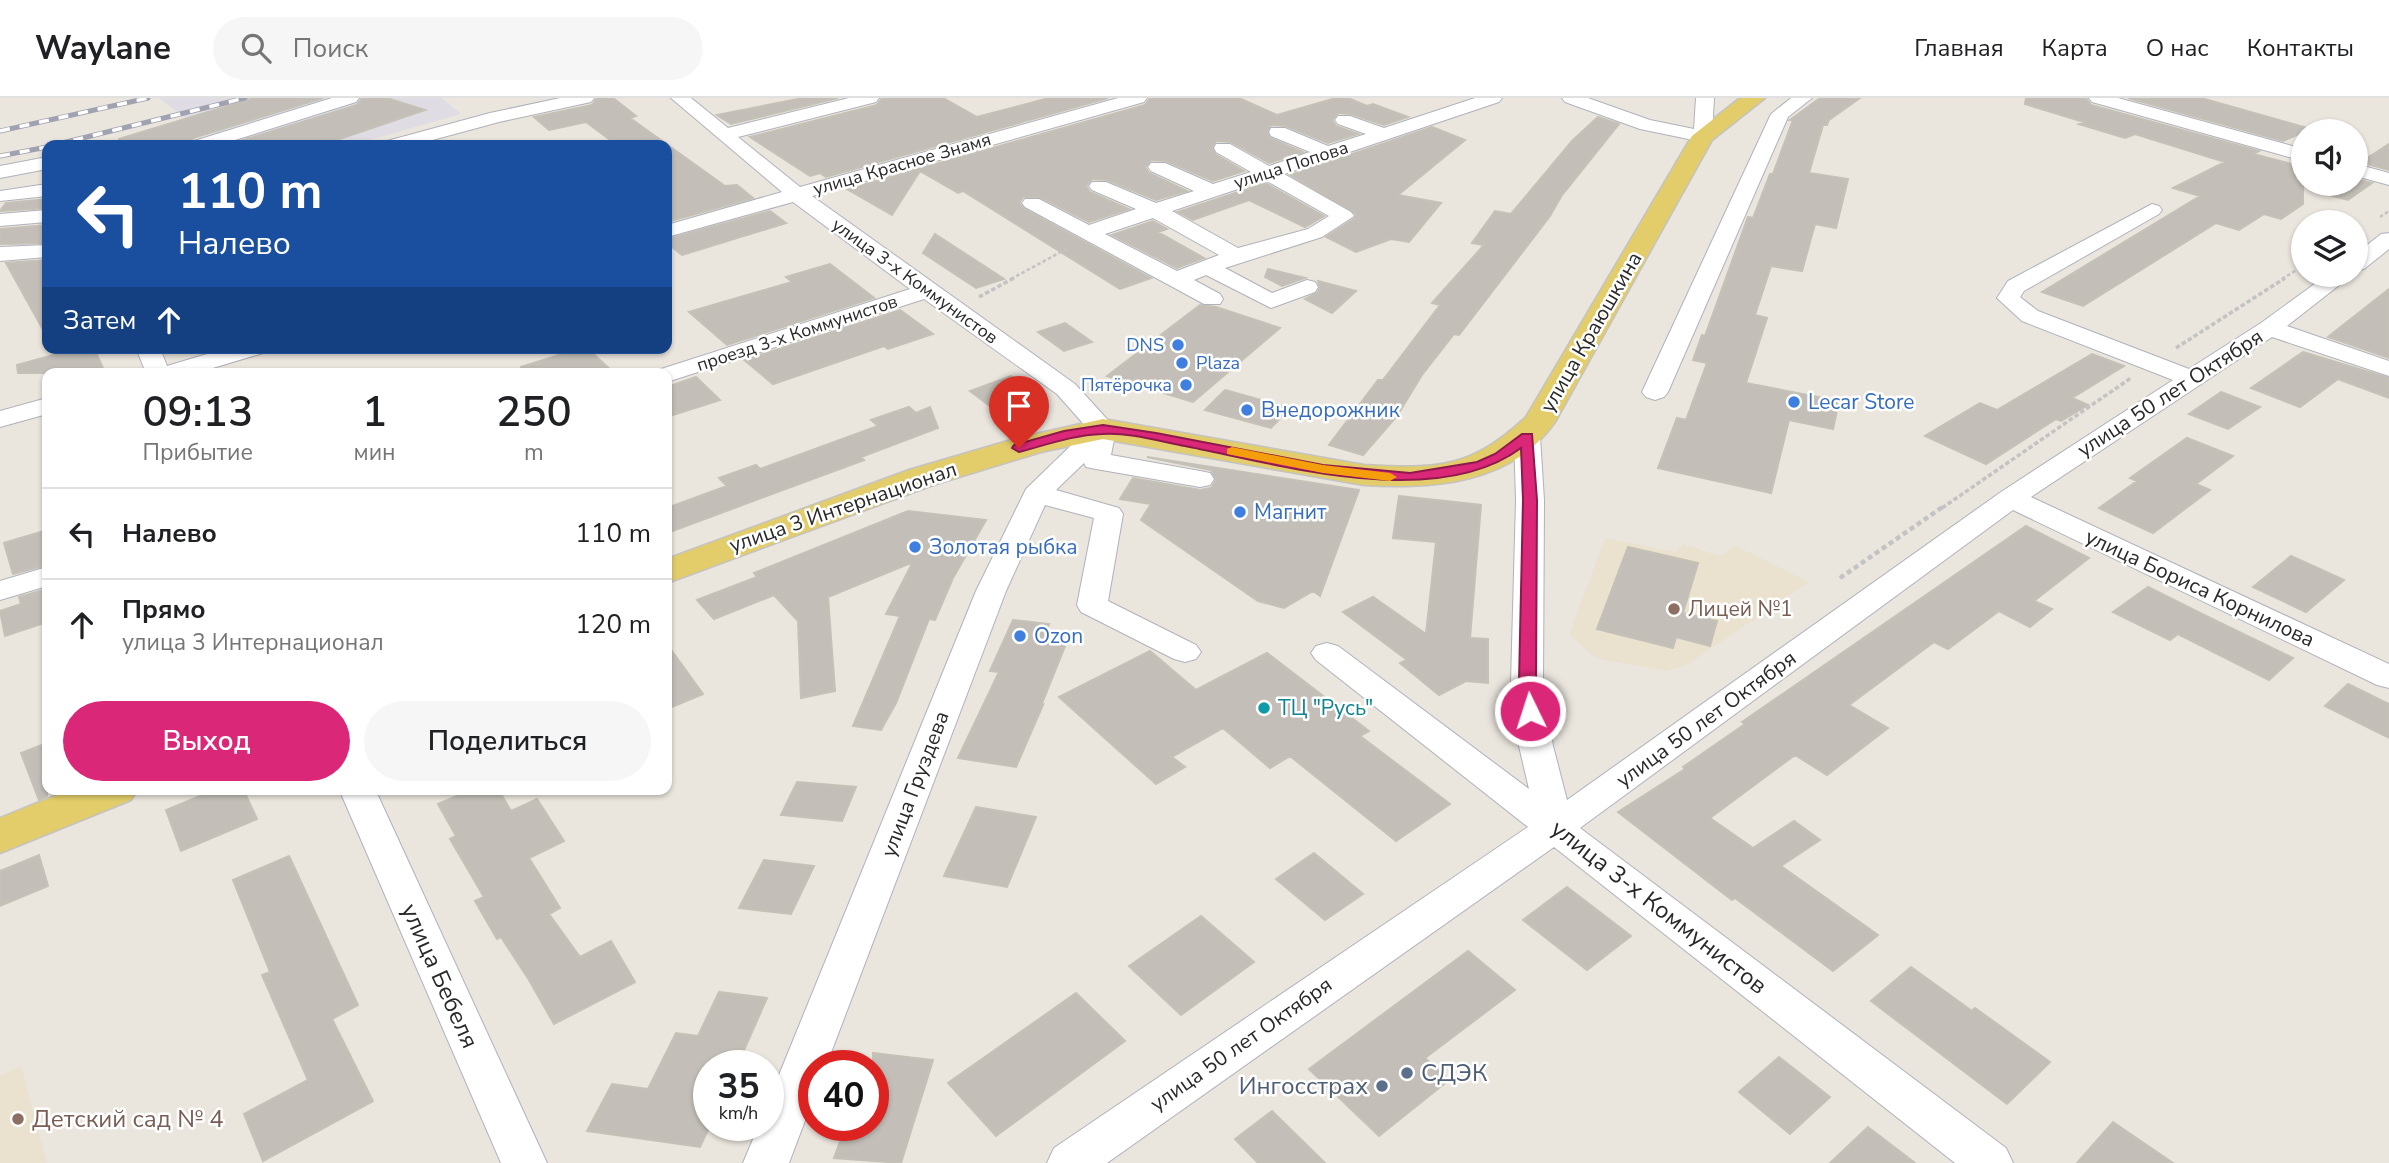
<!DOCTYPE html>
<html lang="ru">
<head>
<meta charset="utf-8">
<style>
  body { margin:0; font-family:"Nunito Sans",sans-serif; background:#f6f6f6; color:#202124; height:100vh; display:flex; flex-direction:column; font-size:26px; white-space:nowrap }
  * { box-sizing:border-box; margin:0 }
  p { font-size:23px; color:#757577 }
  .icon { flex:none; width:38px; height:38px; fill:none; stroke:currentColor; stroke-width:2; stroke-linecap:round; stroke-linejoin:round }
  .map { position:relative; flex:1; overflow:hidden }
  .side { position:absolute; left:42px; top:270px; width:630px; height:427px; display:flex; flex-direction:column; background:#fff; border-radius:14px; box-shadow:0 2px 5px #0004 }
  .side>* { flex:none }
  .banner { position:absolute; left:42px; top:42px; width:630px; height:214px; border-radius:14px; box-shadow:0 2px 5px #0004; background:#1a4fa0; color:#fff; overflow:hidden }
  .controls { position:absolute; left:2291px; top:21px; display:grid; gap:14px }
  .controls a { display:grid; place-items:center; width:77px; height:77px; border-radius:50%; background:#fff; box-shadow:0 2px 5px #0004; font-size:35px }
  .speed { position:absolute; left:693px; top:952px; display:flex; gap:14px; font-size:35px; font-weight:700; text-align:center }
  .speed>* { display:grid; place-content:center; width:91px; height:91px; border-radius:50%; background:#fff; box-shadow:0 2px 5px #0004; line-height:1 }
  .speed small { font-size:18px; font-weight:400 }
  .speed .limit { border:10px solid #d22; background:#fff; color:#111 }
  .pin { position:absolute; display:grid; place-items:center; width:60px; height:60px; color:#fff; margin:-72px -30px; border-radius:50% 50% 50% 0; rotate:-45deg; box-shadow:0 0 7px #0007 }
  .pin .icon { rotate:45deg }
  .me { position:absolute; width:77px; margin:-38px; rotate:356deg; stroke-linejoin:round; filter:drop-shadow(0 0 5px #0008) }
  .turn { display:flex; align-items:center; gap:24px; height:147px; padding:0 21px; font-size:32px }
  .turn .icon { width:91px; height:91px; stroke-width:2.5 }
  .turn b { display:block; font-size:49px; line-height:60px }
  .then { display:flex; align-items:center; height:66px; padding:0 21px; background:#0003; gap:14px; font-size:26px }
  .eta { display:flex; justify-content:space-evenly; align-items:center; height:119px; text-align:center }
  .eta b { font-size:42px; font-weight:600; line-height:49px }
  .action { display:flex; gap:14px; margin-top:auto; padding:14px 21px }
  .action a { flex:1; height:80px; border-radius:42px; background:#db2777; color:#fff; font-size:28px; font-weight:600; line-height:80px; text-align:center }
  .action a+a { background:#f6f6f6; color:#202124 }
  ul { padding:0; list-style:none }
  li { display:flex; align-items:center; gap:21px; height:91px; padding:0 21px; border-top:2px solid #e0e0e0 }
  li div { flex:1 }
  li b { display:block; font-size:26px }
  li em { font-style:normal }
  header { display:flex; align-items:center; gap:42px; box-sizing:border-box; height:98px; padding:0 35px; background:#fff; border-bottom:2px solid #e0e0e0 }
  header strong { font-size:33px }
  nav { display:flex; gap:38px; margin-inline-start:auto; font-size:24px }
  .search { width:490px; height:63px; background:#f6f6f6; display:flex; align-items:center; gap:18px; box-sizing:border-box; padding:0 24px; border-radius:38px; color:#757577; font-size:26px }
  .map>svg:first-child { display:block }
</style>
</head>
<body>
<header>
<strong>Waylane</strong>
<div class="search"><svg class="icon" aria-label="search" viewBox="0 0 24 24"><circle cx="10" cy="10" r="6"/><path d="M15 15l6 6"/></svg>Поиск</div>
<nav><a>Главная</a><a>Карта</a><a>О нас</a><a>Контакты</a></nav>
</header>
<div class="map">
<svg width="2389" height="1065" viewBox="0 0 2389 1065">
  <rect width="100%" height="100%" fill="#eae5dd"/>
  <path fill="#dfdde3" d="M159,0H442L461,16L352,47H219Z"/>
  <path fill="#eae2ce" d="M1605,440L1676,454L1683,446L1719,458L1736,448L1809,484L1688,566L1667,573L1596,560L1569,537Z
    M21,968L47,1065H0V978Z"/>
  <path fill="#c3bfb8" stroke="#c5c1b7" stroke-width="2" d="M254,0H323L193,40L189,47H120L119,41Z
    M362,0H387L425,12L322,47H227L357,7Z
    M597,0H613L636,18L630,20L725,88L737,87L753,100L667,124V47H617L586,24L549,32L534,19L592,7Z
    M803,0H838L731,26L717,17Z
    M882,0H943L977,19L1049,0H1108L826,79L820,75L810,78L750,39L877,7Z
    M1150,0H1239L1277,17L1336,0H1348L1367,8L1373,6L1408,19L1384,27L1351,16L1338,15L1332,22L1336,28L1358,36L1328,45L1286,28L1271,27L1267,33L1270,40L1303,54L1269,65L1231,44L1216,43L1212,49L1215,56L1244,73L1213,83L1166,63L1151,62L1145,69L1149,75L1187,93L1156,102L1107,82L1092,81L1086,88L1090,94L1129,111L1089,124L1040,99H1023L1019,105L1024,111L1151,180L1120,191L963,93L958,95L920,73L892,117L847,91L1145,7Z
    M1820,0H1860L1829,22L1827,27H1823L1809,75L1848,81L1836,130L1815,126L1802,173L1771,168L1755,217L1767,220L1746,285L1839,303L1833,331L1789,322L1771,395L1658,370L1677,320L1686,322L1707,265L1693,262L1702,237L1705,238L1748,119L1753,120L1770,76H1773L1793,22H1790Z
    M2026,0H2086L2091,7L2259,53L2253,56L2303,69V106L2281,121L2264,116L2239,132L2216,125L2083,208L2042,194L2200,98L2173,90L2225,64L2135,36L2125,40L2079,26L2084,24L2025,6Z
    M2128,0H2201L2311,31L2283,43Z
    M1598,19L1619,26L1562,97L1550,118L1459,237L1454,236L1422,277L1397,318L1363,357L1329,347L1378,282H1383L1440,207L1432,205L1484,147L1472,145L1495,113L1511,116L1572,43Z
    M1432,29L1465,42L1398,97L1441,105L1409,144L1391,141L1356,154L1326,139L1355,120L1356,116L1290,77Z
    M2389,46V72L2360,64H2361Z
    M2356,81L2372,85L2348,102L2314,93L2325,86H2356Z
    M1265,85L1324,118L1305,129L1249,102L1193,122L1178,114Z
    M47,101V110L0,113L6,105Z
    M770,113L786,125L682,157L667,145V141Z
    M1153,123L1167,131L1158,134L1204,160L1177,170L1112,137Z
    M47,127V145L0,146V131Z
    M935,136L1004,181L976,190L923,155Z
    M47,162V239L6,165Z
    M830,166L874,200L727,247L689,214L792,184L786,179Z
    M1268,171L1305,180L1282,188L1265,179Z
    M1318,183L1356,193L1332,215L1305,201L1317,195L1320,190Z
    M2389,191V260L2328,239Z
    M1200,207L1216,209L1280,230L1193,304L1107,278Z
    M900,212L933,236L888,251L884,248L773,286L744,262Z
    M1065,225L1092,244L1064,253L1038,234Z
    M79,250H94L105,275H18L17,267Z
    M581,250H587L614,275H522L521,269Z
    M2303,254L2389,280V300L2338,281L2300,309L2251,290Z
    M2092,256L2124,268L2072,300L2088,307L2061,323L2056,321L1986,366L1925,338L1980,305L1997,312Z
    M1011,278L1036,295L994,311L970,293Z
    M696,279L720,302L667,319V289Z
    M1225,292L1290,310L1271,330L1205,312Z
    M2221,294L2260,309L2228,331L2189,316Z
    M909,309L916,315L930,309L938,330L861,359L864,362L667,435V410L727,388L719,380L756,367L760,371L878,328L871,322Z
    M2187,340L2233,358L2196,386L2210,392L2153,435L2099,410L2137,383L2130,380Z
    M1147,359L1359,392L1320,498L1313,493L1284,510L1258,503L1141,422L1151,406L1120,401L1133,380L1200,392L1211,390L1216,382L1211,372Z
    M1399,398L1481,407L1470,540L1488,541V585L1466,583L1439,597L1400,565L1407,562L1343,514L1373,499L1426,536L1436,444L1393,440Z
    M908,413L986,422L953,480L935,522L929,521L896,605L881,632L853,628L900,518L886,516L913,464L828,499L835,593L801,600L798,523L774,497L714,521L697,502L757,479L754,475Z
    M2026,428L2089,460L2034,503L2052,511L2030,529L1999,513L1948,551L1934,544L1849,607L1888,630L1827,677L1795,657L1710,720L1753,750L1794,723L1820,742L1781,768L1878,837L1833,873L1735,800L1732,802L1618,714L1685,671L1683,669L1745,626L1742,624Z
    M47,432V467L13,476L4,445Z
    M1628,449L1698,465L1683,515L1717,523L1710,548L1676,539L1673,550L1597,531Z
    M2291,458L2344,482L2306,514L2253,489Z
    M2148,489L2204,517L2293,560L2269,582L2178,536L2170,542L2113,514Z
    M47,491V524L5,538L0,513L21,506L19,499Z
    M1013,522L1049,526L1043,540L1067,543L1041,608L1043,607L1016,669L958,660L999,574L990,573Z
    M667,546L703,596L667,611Z
    M1150,553L1196,592L1267,555L1369,633L1360,638L1450,706L1396,743L1290,658L1270,670L1223,630L1172,659L1185,669L1156,686L1059,599Z
    M2348,586L2389,606V640L2325,608Z
    M47,645V698L39,702L21,655Z
    M797,684L856,689L842,723L781,717Z
    M217,691H243L257,721L181,753L166,712Z
    M473,691H498L511,713L537,701L564,743L529,760L560,810L549,816L580,859L611,843L635,884L554,926L529,882L501,839L497,841L475,803L484,799L450,741L456,738L438,706Z
    M976,709L1036,719L1007,789L944,778Z
    M1314,755L1363,796L1325,822L1276,781Z
    M39,757L48,788L0,808V773Z
    M289,758L358,907L332,921L373,1003L263,1063L244,1016L308,982L262,877L270,874L233,782Z
    M764,762L814,768L791,816L739,810Z
    M1567,789L1631,838L1587,872L1523,822Z
    M1201,818L1254,864L1181,917L1129,868Z
    M1468,853L1515,892L1425,960L1449,982L1379,1038L1309,971Z
    M1911,869L1972,913L1975,910L2050,964L2007,1006L1871,903Z
    M719,894L767,900L737,968H709V1030L700,1049L587,1033L612,986L648,991L676,935L698,938Z
    M1076,895L1125,943L996,1038L948,985Z
    M873,955L933,962L901,1065L834,1060L846,1027H873Z
    M1779,959L1830,999L1790,1036L1739,994Z
    M1272,1013L1325,1065H1258L1235,1041Z
    M2113,1024L2173,1065H2077Z
    M1868,1029L1915,1065H1830Z"/>
  <g fill="none" stroke-linecap="round" stroke-linejoin="round">
    <g stroke="#b0b2bc" stroke-width="2">
      <path id="minor" d="M332,0H359L356,4L219,47H192L194,43Z
        M560,0H594L591,4L499,24L414,47H385L387,43L490,15Z
        M671,0H691L728,30L849,0H879L876,4L738,39L800,89L1118,0H1147L1144,4L812,98L1075,286L1116,331L1111,357L1200,373L1210,375L1214,381L1210,387L1200,389L1096,371L1086,369L1084,365L1056,392L1119,410L1123,416L1108,503L1196,547L1201,554L1196,561L1185,564L1174,561L1081,514L1077,507L1094,420L1045,407L1006,493L826,968H814V999L789,1065H743L759,1027H768V1004L976,493L1026,391L1088,331L1057,296L924,201L667,284V275H656L658,272L910,191L793,104L667,139V127L782,94Z
        M1475,0H1502L1499,4L1284,76L1351,114L1354,118L1322,139L1225,170L1272,195L1307,182L1315,184L1318,189L1315,194L1271,210L1206,177L1194,182L1220,196L1223,201L1220,206H1204L1025,109L1022,105L1025,101H1039L1089,127L1136,111L1092,92L1089,88L1092,84H1106L1156,105L1194,93L1151,73L1148,69L1151,65H1165L1213,86L1251,74L1216,54L1214,50L1216,46H1230L1269,68L1310,54L1271,38L1269,34L1271,30H1285L1328,48L1366,36L1338,26L1335,22L1338,18H1350L1384,30ZM1265,82L1329,118L1308,131L1238,150L1172,113ZM1153,120L1219,157L1177,173L1105,136Z
        M1562,0H1588L1650,22L1694,31L1696,0H1714L1712,38L1703,44L1640,31L1565,4Z
        M1791,0H1812L1788,19L1668,294L1664,299L1655,302L1646,299L1642,294L1771,16Z
        M2089,0H2118L2303,51V63L2092,4Z
        M47,59V71L0,80V68Z
        M2356,66L2389,75V87L2356,78Z
        M47,86V98L0,103V93Z
        M2152,106L2159,108L2162,112L2159,116L2024,193L2020,199L2038,213L2189,271L2261,225L2327,177H2352L2287,228L2389,263V278L2272,239L2031,399L2389,566V590L2377,587L2013,412L1580,730L2006,1050L2013,1065H1955L1554,749L1107,1065H1047L1054,1050L1528,729L1316,562L1311,555L1316,548L1327,545L1338,548L1529,691L1519,648L1511,584L1516,402L1514,339L1518,333L1527,331L1536,333L1540,339L1544,402L1543,584L1553,648L1567,702L2001,394L2173,282L2022,223L1997,200L2008,183Z
        M47,112V124L0,128V116Z
        M2389,135V151L2364,171L2356,172V156L2381,136Z
        M47,147V159L0,163V149Z
        M136,250H160L167,268L227,250H266L263,255L196,275H146Z
        M47,300V316L0,329V313Z
        M47,469V488L0,502V483Z
        M339,691H375L547,1065H501Z"/>
    </g>
    <g stroke="#c3c3c3" stroke-width="3">
      <path id="major" d="M1740,0H1765L1712,42L1555,324C1512,386 1433,391 1364,387L1103,341L1041,354L933,387L667,485V461L909,372L1018,340L1103,321L1364,367C1438,371 1470,371 1526,319L1692,38Z
        M72,691H138L131,702L0,755V720Z"/>
    </g>
    <path stroke="#c3c3c3" stroke-width="2.5" stroke-dasharray="3.5 2.5" stroke-linecap="butt" d="M2380,119L2389,113
      M1011,181L1070,149
      M2282,181L2303,168"/>
    <path stroke="#c3c3c3" stroke-width="3.5" stroke-dasharray="4.5 2.5" stroke-linecap="butt" d="M979,199L1014,180
      M2176,250L2285,180
      M1942,410L2131,280"/>
    <path stroke="#c3c3c3" stroke-width="4.5" stroke-dasharray="5 3.5" stroke-linecap="butt" d="M1840,480L1944,408"/>
    <use href="#minor" fill="#fff" fill-rule="evenodd"/>
    <use href="#major" fill="#e2cd6a" fill-rule="evenodd"/>
    <g stroke="#a0a2b2" stroke-width="5">
      <path id="rail" d="M0,33L148,0
        M54,47L245,0
        M0,58L47,49"/>
    </g>
    <use href="#rail" stroke="#fff" stroke-width="3.5" stroke-dasharray="10" stroke-linecap="butt"/>
  </g>
  <path fill="#db2777" stroke="#8e194d" stroke-width="2" d="M1103,327L1156,335L1323,367L1410,375L1477,364L1495,356L1522,336H1532L1537,402L1536,584L1538,613L1536,617L1530,619L1521,613L1519,584L1523,402L1521,350C1436,413 1281,367 1185,348C1159,343 1128,334 1102,336C1073,337 1046,347 1019,354L1012,350L1014,347L1064,333Z"/>
  <path fill="#f59e0b" d="M1232,349L1323,367L1390,375L1397,379L1390,383L1323,375L1227,356V351Z"/>
  <g fill="#3f7fe0" stroke="#fff" stroke-width="2.5">
    <circle cx="1178" cy="247" r="7"/>
    <circle cx="1182" cy="265" r="7"/>
    <circle cx="1186" cy="287" r="7"/>
    <circle cx="1794" cy="304" r="7"/>
    <circle cx="1247" cy="312" r="7"/>
    <circle cx="1240" cy="414" r="7"/>
    <circle cx="915" cy="449" r="7"/>
    <circle cx="1020" cy="538" r="7"/>
  </g>
  <g fill="#8d6e63" stroke="#fff" stroke-width="2.5">
    <circle cx="1674" cy="511" r="7"/>
    <circle cx="18" cy="1021" r="7"/>
  </g>
  <circle fill="#0f9aa8" stroke="#fff" stroke-width="2.5" cx="1264" cy="610" r="7"/>
  <g fill="#5c6f8a" stroke="#fff" stroke-width="2.5">
    <circle cx="1407" cy="975" r="7"/>
    <circle cx="1382" cy="988" r="7"/>
  </g>
  <g text-anchor="middle" stroke-width="5" stroke-linejoin="round" paint-order="stroke">
    <g font-size="18" fill="#292929" stroke="#fff">
      <text transform="translate(902 66) rotate(-16)" y="6">улица Красное Знамя</text>
      <text transform="translate(1291 67) rotate(-18)" y="6">улица Попова</text>
      <text transform="translate(915 183) rotate(36)" y="6">улица 3-х Коммунистов</text>
      <text transform="translate(797 235) rotate(-18)" y="6">проезд 3-х Коммунистов</text>
    </g>
    <g font-size="18" fill="#366cbe" stroke="#fff" text-anchor="end">
      <text x="1164" y="253">DNS</text>
      <text x="1196" y="271" text-anchor="start">Plaza</text>
      <text x="1172" y="293">Пятёрочка</text>
    </g>
    <g font-size="21" fill="#292929" stroke="#fff">
      <text transform="translate(1591 234) rotate(-60)" y="7">улица Краюшкина</text>
      <text transform="translate(2170 295) rotate(-33)" y="7">улица 50 лет Октября</text>
      <text transform="translate(843 409) rotate(-19)" y="7">улица 3 Интернационал</text>
      <text transform="translate(2200 490) rotate(25)" y="7">улица Бориса Корнилова</text>
      <text transform="translate(1706 621) rotate(-36)" y="7">улица 50 лет Октября</text>
      <text transform="translate(915 686) rotate(-69)" y="7">улица Груздева</text>
      <text transform="translate(1241 946) rotate(-35)" y="7">улица 50 лет Октября</text>
    </g>
    <g font-size="21" fill="#366cbe" stroke="#fff" text-anchor="start">
      <text x="1808" y="311">Lecar Store</text>
      <text x="1261" y="319">Внедорожник</text>
      <text x="1254" y="421">Магнит</text>
      <text x="929" y="456">Золотая рыбка</text>
      <text x="1034" y="545">Ozon</text>
    </g>
    <g font-size="21" fill="#785e54" stroke="#fff" text-anchor="start">
      <text x="1688" y="518">Лицей №1</text>
    </g>
    <g font-size="21" fill="#0d838f" stroke="#fff" text-anchor="start">
      <text x="1278" y="617">ТЦ "Русь"</text>
    </g>
    <g font-size="24" fill="#292929" stroke="#fff">
      <text transform="translate(1659 809) rotate(38)" y="8">улица 3-х Коммунистов</text>
      <text transform="translate(440 878) rotate(66)" y="8">улица Бебеля</text>
    </g>
    <g font-size="24" fill="#4e5e75" stroke="#fff" text-anchor="start">
      <text x="1421" y="983">СДЭК</text>
      <text x="1368" y="996" text-anchor="end">Ингосстрах</text>
    </g>
    <g font-size="24" fill="#785e54" stroke="#fff" text-anchor="start">
      <text x="32" y="1029">Детский сад № 4</text>
    </g>
  </g>
</svg>
<div class="controls">
<a><svg class="icon" aria-label="sound" viewBox="0 0 24 24"><path d="M4 9h4l5-4v14l-5-4H4zM17 9q2 3 0 6"/></svg></a>
<a><svg class="icon" aria-label="layers" viewBox="0 0 24 24"><path d="M12 4l9 5-9 5-9-5zM3 14l9 5 9-5"/></svg></a>
</div>
<div class="speed"><div>35<small>km/h</small></div><div class="limit">40</div></div>
<div class="pin" style="left:1019px;top:350px;background:#d93025"><svg class="icon" aria-label="arrive" viewBox="0 0 24 24"><path d="M6 21V4h12l-3 4 3 4H6"/></svg></div>
<svg class="me" style="left:1530px;top:613px" viewBox="-20 -20 40 40"><circle r="17" fill="#db2777" stroke="#fff" stroke-width="3"/><path d="M0-11L8 9 0 5-8 9z" fill="#fff"/></svg>
<div class="banner">
<div class="turn"><svg class="icon" aria-label="left" viewBox="0 0 24 24"><path d="M17 20v-9H6M10 6l-5 5 5 5"/></svg><div><b>110 m</b>Налево</div></div>
<div class="then">Затем<svg class="icon" aria-label="ahead" viewBox="0 0 24 24"><path d="M12 20V5M6 11l6-6 6 6"/></svg></div>
</div>
<section class="side">
<div class="eta">
<div><b>09:13</b><p>Прибытие</p></div>
<div><b>1</b><p>мин</p></div>
<div><b>250</b><p>m</p></div>
</div>
<ul>
<li><svg class="icon" aria-label="left" viewBox="0 0 24 24"><path d="M17 20v-9H6M10 6l-5 5 5 5"/></svg><div><b>Налево</b></div><em>110 m</em></li>
<li><svg class="icon" aria-label="ahead" viewBox="0 0 24 24"><path d="M12 20V5M6 11l6-6 6 6"/></svg><div><b>Прямо</b><p>улица 3 Интернационал</p></div><em>120 m</em></li>
</ul>
<div class="action"><a>Выход</a><a>Поделиться</a></div>
</section>
</div>
</body>
</html>
